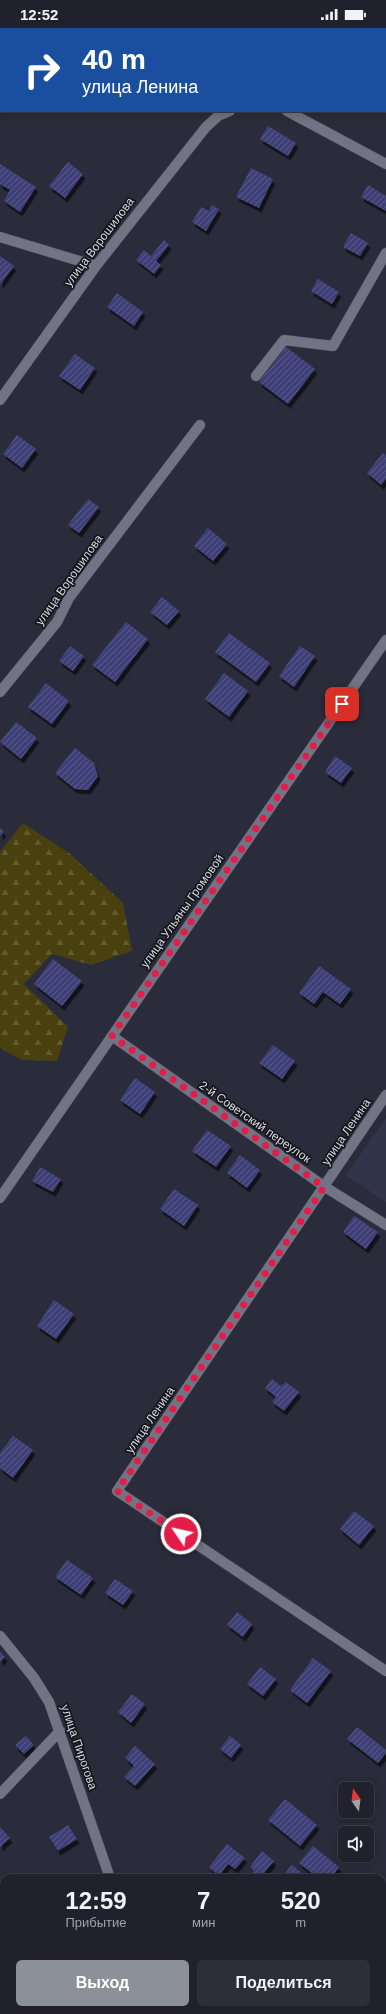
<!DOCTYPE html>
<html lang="ru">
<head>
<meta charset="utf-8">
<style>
  body { margin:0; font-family:Arial,sans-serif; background:#2d2e38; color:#f1f3f6; height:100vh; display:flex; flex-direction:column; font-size:15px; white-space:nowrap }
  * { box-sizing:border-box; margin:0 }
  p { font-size:13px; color:#a2a3a9 }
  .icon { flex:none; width:22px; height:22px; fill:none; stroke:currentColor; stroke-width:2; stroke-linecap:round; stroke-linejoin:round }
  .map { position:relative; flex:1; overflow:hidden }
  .panel { position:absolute; left:0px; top:1846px; width:386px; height:140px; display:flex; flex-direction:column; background:#20212c; border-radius:12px 12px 0 0; box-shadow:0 2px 10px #0003,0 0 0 1px #3d3e48 }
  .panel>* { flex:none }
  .guide { position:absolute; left:0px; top:0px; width:386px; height:84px; box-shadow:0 2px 10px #0003,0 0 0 1px #3d3e48; background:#1a4fa0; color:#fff; overflow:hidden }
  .needle { width:26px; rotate:346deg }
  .buttons { position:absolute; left:338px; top:1754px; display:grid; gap:8px }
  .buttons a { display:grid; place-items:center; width:36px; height:36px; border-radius:6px; background:#20212c; box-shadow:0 2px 10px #0003,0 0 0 1px #3d3e48; font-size:20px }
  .pin { position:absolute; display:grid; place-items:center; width:34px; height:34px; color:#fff; margin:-17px; border-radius:8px; box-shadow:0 2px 6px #0006 }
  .me { position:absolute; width:44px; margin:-22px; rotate:304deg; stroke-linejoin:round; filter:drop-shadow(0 0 3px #0008) }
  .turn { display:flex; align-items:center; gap:14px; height:84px; padding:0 16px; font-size:18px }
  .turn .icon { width:52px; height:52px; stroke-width:2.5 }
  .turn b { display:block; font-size:28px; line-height:34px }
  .eta { display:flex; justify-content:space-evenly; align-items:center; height:68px; text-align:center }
  .eta b { font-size:24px; font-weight:800; line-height:28px }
  .primary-button { display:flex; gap:8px; margin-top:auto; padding:8px 16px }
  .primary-button a { flex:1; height:46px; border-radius:6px; background:#8c9099; color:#fff; font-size:16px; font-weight:800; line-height:46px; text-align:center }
  .primary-button a+a { background:#2d2e38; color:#f1f3f6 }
  .status { display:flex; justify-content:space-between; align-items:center; height:28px; padding:0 20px; background:#20212c; direction:ltr }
  .status svg { height:11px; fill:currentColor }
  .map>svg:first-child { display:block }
</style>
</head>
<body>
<div class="status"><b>12:52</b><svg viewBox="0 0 49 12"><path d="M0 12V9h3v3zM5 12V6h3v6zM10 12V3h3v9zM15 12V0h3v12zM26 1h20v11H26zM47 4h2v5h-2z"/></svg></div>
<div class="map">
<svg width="386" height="1986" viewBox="0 0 386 1986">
  <defs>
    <pattern id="forest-firs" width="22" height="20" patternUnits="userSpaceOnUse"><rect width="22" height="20" fill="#48400e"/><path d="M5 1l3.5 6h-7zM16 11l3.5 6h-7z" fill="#625b31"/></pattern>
    <pattern id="building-hatch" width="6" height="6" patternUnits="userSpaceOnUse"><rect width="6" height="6" fill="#3f4178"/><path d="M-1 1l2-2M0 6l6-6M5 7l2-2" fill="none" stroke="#5a5c8b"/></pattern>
    <filter id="shadow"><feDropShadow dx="2.5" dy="4.5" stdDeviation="0" flood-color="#0009"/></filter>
  </defs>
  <rect width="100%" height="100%" fill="#2b2c3b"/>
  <path fill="#323449" d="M386,1090V1174L346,1147Z"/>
  <path fill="url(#forest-firs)" d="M23,795L69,825L123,875L132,923L91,937L52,926L24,956L68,999L57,1033L22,1032L0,1020V824Z"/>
  <path fill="url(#building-hatch)" filter="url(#shadow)" d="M268,98L296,115L288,128L260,111Z
    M68,134L83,146L65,170L49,158Z
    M0,136L36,159L20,184L4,173L10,162L0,156Z
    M251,140L273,151L259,180L236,169Z
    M368,157L386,168V183L361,169Z
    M212,177L219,181L206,203L192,194L201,179L209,183Z
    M351,205L368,215L360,228L343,219Z
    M164,212L169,217L156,233L161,237L154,246L136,232L144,222L151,228Z
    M0,228L14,238L0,257Z
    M318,251L339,264L332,276L311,263Z
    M117,265L143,284L134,298L107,279Z
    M286,319L315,341L288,376L259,354Z
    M75,326L95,340L80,362L59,348Z
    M17,407L36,421L22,440L3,426Z
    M383,425L386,427V451L381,457L367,445Z
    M88,471L99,479L79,505L68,497Z
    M208,500L227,516L213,533L194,518Z
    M162,569L179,583L167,597L150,584Z
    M126,594L148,611L115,654L92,637Z
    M229,605L270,635L256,654L215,624Z
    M70,618L84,628L73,643L59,633Z
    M300,618L315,628L294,659L279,648Z
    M224,645L248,663L229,689L205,671Z
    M46,655L69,673L52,696L28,679Z
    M16,694L37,710L21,731L0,714Z
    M75,720L94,735L98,748L88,762L75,761L55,745Z
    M335,728L352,740L341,755L325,744Z
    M0,800L4,804L0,808Z
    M53,931L82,953L62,978L34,956Z
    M319,938L351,961L340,976L323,964L314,976L299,965Z
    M273,1017L295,1033L282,1051L259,1035Z
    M135,1050L155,1064L140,1086L120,1072Z
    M207,1102L231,1118L216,1139L192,1123Z
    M240,1127L260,1142L247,1160L227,1145Z
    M40,1139L61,1151L53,1164L32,1153Z
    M174,1161L198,1177L184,1198L160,1181Z
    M354,1188L378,1204L366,1221L343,1204Z
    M54,1272L74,1286L56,1311L37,1298Z
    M272,1351L281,1358L286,1354L299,1364L284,1383L272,1374L276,1369L265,1360Z
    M13,1408L33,1422L13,1450L0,1440V1425Z
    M354,1483L374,1498L359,1517L340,1501Z
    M67,1532L93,1550L81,1567L55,1549Z
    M115,1551L133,1563L123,1577L105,1565Z
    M237,1584L252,1596L243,1609L227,1597Z
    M0,1624L5,1629L0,1634Z
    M313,1630L331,1643L307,1675L290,1662Z
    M260,1639L276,1651L263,1668L247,1656Z
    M132,1666L145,1676L131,1695L118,1684Z
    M357,1699L386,1722V1725L378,1735L347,1711Z
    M26,1708L34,1717L24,1726L15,1717Z
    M230,1708L241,1717L231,1730L220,1721Z
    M135,1718L155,1736L135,1758L124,1749L134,1738L125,1730Z
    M285,1771L317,1797L300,1818L268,1792Z
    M68,1797L77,1811L58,1823L49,1809Z
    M0,1799L10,1810L0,1819Z
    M227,1816L245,1830L235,1841L228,1836L219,1848L209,1839Z
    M313,1818L339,1839L331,1850H318L299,1835Z
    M262,1823L274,1833L264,1845L271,1850H248L254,1842L250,1839Z
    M292,1837L304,1847L302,1850H281Z
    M4,1969V1982H23L18,1986H1L0,1972Z
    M111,1982H138V1984L112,1986Z"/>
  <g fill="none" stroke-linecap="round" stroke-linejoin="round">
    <g stroke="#474854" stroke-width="11">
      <path id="minor" d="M197,0L198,1
        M287,83L386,136
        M0,209L96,238
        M256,348L284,312L333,318L386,225
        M0,372L96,238L206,99L218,88L230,83
        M0,664L57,594L69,570L200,397
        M112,1008L325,1159L386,1197
        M386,1067L117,1463L386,1643
        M0,1170L386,612
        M0,1608L34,1650L49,1674L110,1850
        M0,1766L60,1703
        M0,1933L4,1930
        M382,1940L386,1935
        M195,1986L221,1982
        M310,1986L321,1982"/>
    </g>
    <use href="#minor" stroke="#727485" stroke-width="10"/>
  </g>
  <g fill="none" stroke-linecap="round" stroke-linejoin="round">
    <path stroke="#e11d48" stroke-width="7" stroke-dasharray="0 12.6" d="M181,1506L117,1463L324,1159L112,1008L342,676"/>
  </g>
  <g text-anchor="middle" stroke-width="3.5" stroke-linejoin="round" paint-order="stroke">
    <g font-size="12" fill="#d9dae4" stroke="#15151c">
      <text transform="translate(99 214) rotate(-53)" y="4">улица Ворошилова</text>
      <text transform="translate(69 552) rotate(-55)" y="4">улица Ворошилова</text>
      <text transform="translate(182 883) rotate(-55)" y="4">улица Ульяны Громовой</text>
      <text transform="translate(255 1094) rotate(35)" y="4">2-й Советский переулок</text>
      <text transform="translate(346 1104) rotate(-56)" y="4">улица Ленина</text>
      <text transform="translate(150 1392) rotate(-56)" y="4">улица Ленина</text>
      <text transform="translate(79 1719) rotate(71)" y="4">улица Пирогова</text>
    </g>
  </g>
</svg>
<div class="buttons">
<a><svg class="needle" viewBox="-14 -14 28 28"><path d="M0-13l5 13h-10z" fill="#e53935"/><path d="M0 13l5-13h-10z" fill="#a2a3a9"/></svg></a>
<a><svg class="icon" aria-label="sound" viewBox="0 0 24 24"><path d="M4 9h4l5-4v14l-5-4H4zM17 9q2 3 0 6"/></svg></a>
</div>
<div class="pin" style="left:342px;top:676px;background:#d93025"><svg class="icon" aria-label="arrive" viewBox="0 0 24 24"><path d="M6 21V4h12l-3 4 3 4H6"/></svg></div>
<svg class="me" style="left:181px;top:1506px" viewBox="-20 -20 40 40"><circle r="17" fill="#e11d48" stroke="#fff" stroke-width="3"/><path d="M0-11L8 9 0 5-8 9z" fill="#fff"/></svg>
<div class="guide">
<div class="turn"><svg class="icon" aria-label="right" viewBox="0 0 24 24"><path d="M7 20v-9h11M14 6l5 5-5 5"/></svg><div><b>40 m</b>улица Ленина</div></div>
</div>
<section class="panel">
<div class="eta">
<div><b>12:59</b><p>Прибытие</p></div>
<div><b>7</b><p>мин</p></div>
<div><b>520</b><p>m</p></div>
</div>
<div class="primary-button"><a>Выход</a><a>Поделиться</a></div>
</section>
</div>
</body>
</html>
